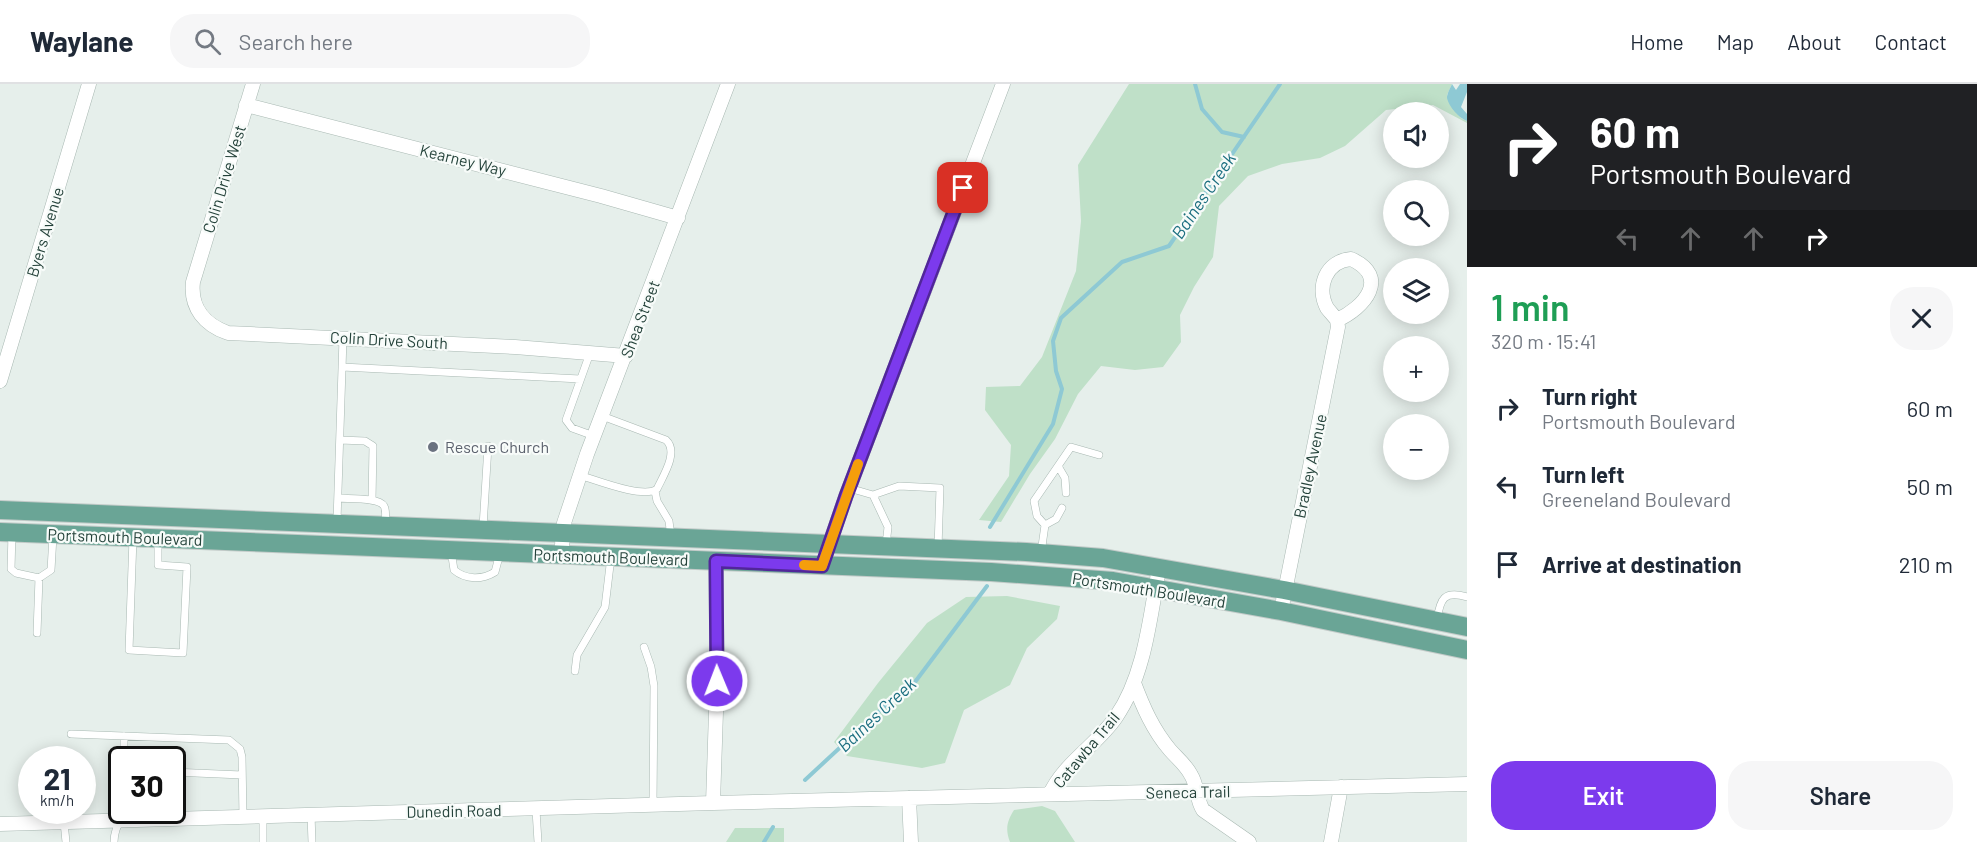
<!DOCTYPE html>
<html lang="en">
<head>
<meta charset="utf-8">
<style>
  body { margin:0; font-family:Barlow,sans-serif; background:#f6f6f7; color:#1f2937; height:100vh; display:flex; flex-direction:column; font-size:22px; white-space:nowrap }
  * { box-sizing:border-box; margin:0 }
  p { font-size:20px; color:#747a83 }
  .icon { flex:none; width:33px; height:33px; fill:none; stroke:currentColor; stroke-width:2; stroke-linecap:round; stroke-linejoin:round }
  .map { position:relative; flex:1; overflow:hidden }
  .details { display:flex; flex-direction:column; background:#fff; width:510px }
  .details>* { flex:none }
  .hud { background:#202124; color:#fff; overflow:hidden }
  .tools { position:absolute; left:1383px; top:18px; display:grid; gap:12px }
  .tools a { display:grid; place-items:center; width:66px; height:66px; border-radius:50%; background:#fff; box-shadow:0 3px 15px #0003; font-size:30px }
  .speed { position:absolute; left:18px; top:662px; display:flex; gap:12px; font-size:30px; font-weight:700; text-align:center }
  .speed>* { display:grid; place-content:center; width:78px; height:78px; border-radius:50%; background:#fff; box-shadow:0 3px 15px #0003; line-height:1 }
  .speed small { font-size:15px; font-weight:400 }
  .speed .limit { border:3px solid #111; border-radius:9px; background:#fff; color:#111 }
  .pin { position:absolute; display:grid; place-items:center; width:51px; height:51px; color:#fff; margin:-26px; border-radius:12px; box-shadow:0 3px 9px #0006 }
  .me { position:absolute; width:66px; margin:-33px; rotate:359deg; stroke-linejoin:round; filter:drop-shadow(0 0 4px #0008) }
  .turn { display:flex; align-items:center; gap:21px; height:126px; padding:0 24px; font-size:27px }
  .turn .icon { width:78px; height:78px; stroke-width:2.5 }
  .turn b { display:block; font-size:42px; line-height:51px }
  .lanes { display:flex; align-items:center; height:57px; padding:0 24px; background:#0003; justify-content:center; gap:30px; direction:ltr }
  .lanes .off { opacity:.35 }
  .round { display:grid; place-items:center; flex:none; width:63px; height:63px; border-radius:24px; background:#f6f6f7 }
  .overview { display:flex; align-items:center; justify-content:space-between; height:102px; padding:0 24px }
  h1 { font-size:36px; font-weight:600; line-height:45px; color:#1e9e55 }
  .button { display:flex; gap:12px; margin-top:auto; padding:12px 24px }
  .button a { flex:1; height:69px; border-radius:24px; background:#7c3aed; color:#fff; font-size:24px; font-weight:600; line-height:69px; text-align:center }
  .button a+a { background:#f6f6f7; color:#1f2937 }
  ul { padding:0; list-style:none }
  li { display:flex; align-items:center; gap:18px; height:78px; padding:0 24px }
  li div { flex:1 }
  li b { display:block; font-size:22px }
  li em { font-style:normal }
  header { display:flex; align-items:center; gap:36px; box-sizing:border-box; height:84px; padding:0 30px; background:#fff; border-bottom:2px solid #e0e1e3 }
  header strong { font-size:28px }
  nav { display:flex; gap:33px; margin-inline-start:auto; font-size:21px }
  .search { width:420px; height:54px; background:#f6f6f7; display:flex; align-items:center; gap:15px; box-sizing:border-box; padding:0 21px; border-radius:24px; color:#747a83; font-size:22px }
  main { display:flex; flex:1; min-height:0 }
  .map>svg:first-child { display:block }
</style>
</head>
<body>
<header>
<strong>Waylane</strong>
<div class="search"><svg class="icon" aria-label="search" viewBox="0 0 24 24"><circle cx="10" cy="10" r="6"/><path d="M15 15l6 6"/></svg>Search here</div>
<nav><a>Home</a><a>Map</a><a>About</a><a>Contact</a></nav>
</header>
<main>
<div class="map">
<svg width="1467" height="758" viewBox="0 0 1467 758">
  <rect width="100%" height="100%" fill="#e6efeb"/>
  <path fill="#bfe0c8" d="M1129,0H1452L1447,11L1461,34L1467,37V39L1433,21L1386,26L1345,62L1320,74L1282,80L1248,92L1219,122L1213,173L1194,203L1180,231L1181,258L1163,283L1135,286L1101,282L1078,310L1055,355L1030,390L1001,438L979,436L1009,392L1011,361L985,326L986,303L1020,302L1042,273L1076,187L1081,137L1078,81Z
    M1007,512L1060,522L1057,535L1027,564L1010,601L964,626L945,679L922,684L847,672L834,658L878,599L927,539L966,513Z
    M1042,722L1055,727L1075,758H1010C1005,745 1007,737 1014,726Z
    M735,744H784V758H726Z"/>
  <path fill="#8ec9d4" d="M1452,0L1456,6L1460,0H1467V8L1461,23L1467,30V37C1459,34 1449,23 1447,14C1447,9 1450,5 1452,0Z"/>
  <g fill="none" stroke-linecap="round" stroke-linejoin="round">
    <path stroke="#8ec9d4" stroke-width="4" d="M1195,0L1202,25L1222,48L1244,53
      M990,443L1053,340L1062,305L1056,287L1053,257L1061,234L1122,178L1169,162L1280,0
      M805,696L887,620L915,598L987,502
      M764,758L773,743"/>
    <g stroke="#a8b8b2" stroke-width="8">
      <path id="lane" d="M590,269L566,336L572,344L594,352
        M342,283L580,295
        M340,356L365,357L373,362L372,416
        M1058,382L1065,394L1066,409
        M579,391C596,396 643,415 657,405C663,392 679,368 666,356L602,332
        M849,404L873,411L888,443L886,461
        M655,407L657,417L669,437L671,453
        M873,411L899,402L940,404L938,464
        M338,414C348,415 379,413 384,422C387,427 385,436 385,441
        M337,437L343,254
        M1045,441L1056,435L1062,424
        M483,443L488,362
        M12,449L11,485L16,489L39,494L37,549
        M133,454L129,566L183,569L187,483L158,481V457
        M451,466L454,486C466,496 482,496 495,488L500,469
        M1041,469L1045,441L1037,432L1034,417L1071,363L1099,371
        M39,494L51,486L53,452
        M1437,536C1440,515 1444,506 1467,513
        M644,563L651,583L654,602L653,721
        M575,587L577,571L605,523L611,473
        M71,650L229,656L240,665L242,673L243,733
        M124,652V675
        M172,688L242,691
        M536,726L538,758
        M311,731L312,758
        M263,733V758
        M64,738L66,758
        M114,758C114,745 120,738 125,726"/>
    </g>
    <g stroke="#a8b8b2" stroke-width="15">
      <path id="street" d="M253,0L193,198C190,224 205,241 228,249L515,263L626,272
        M246,21L601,112L678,134
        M1351,175C1391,193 1364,224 1337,236C1334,232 1330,228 1327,224C1316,203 1326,177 1351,175Z
        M0,297L89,0
        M561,472L564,439L587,370L728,0
        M822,482L846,412L1003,0
        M1281,527L1338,243L1337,236
        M1134,599C1143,623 1153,646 1170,666C1177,674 1186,681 1191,691C1198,702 1196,715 1203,726L1249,758
        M1050,710C1063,680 1098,660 1116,633C1145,591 1150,533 1159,484
        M909,714L911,758
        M713,719L717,597L716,477
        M0,740L713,719L1467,700
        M1331,758L1341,703"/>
    </g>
    <g stroke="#c2cac8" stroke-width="20">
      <path id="primary" d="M0,426L1026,468L1103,474L1284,506L1467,543
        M0,448L991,488L1113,497L1281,527L1467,566"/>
    </g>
    <use href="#lane" stroke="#fff" stroke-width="7"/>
    <use href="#street" stroke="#fff" stroke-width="14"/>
    <use href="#primary" stroke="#6aa596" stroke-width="18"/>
  </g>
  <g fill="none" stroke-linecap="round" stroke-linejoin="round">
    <g stroke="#51269a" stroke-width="15">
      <path id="route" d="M717,597L716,477L822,482L846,412L963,104"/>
    </g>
    <use href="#route" stroke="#7c3aed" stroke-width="10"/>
    <path stroke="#f59e0b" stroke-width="10" d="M804,481L822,482L858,380"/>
  </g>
  <circle fill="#6b7280" stroke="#f7fbf9" stroke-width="2" cx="433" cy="363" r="6"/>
  <g text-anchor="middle" stroke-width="4.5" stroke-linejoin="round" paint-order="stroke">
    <g font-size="16" fill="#24423a" stroke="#f7fbf9">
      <text transform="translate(463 76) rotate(14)" y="6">Kearney Way</text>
      <text transform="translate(224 95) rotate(-73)" y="6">Colin Drive West</text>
      <text transform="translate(45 148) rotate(-73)" y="6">Byers Avenue</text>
      <text transform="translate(640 235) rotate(-69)" y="6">Shea Street</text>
      <text transform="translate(389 256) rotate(3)" y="6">Colin Drive South</text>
      <text transform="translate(1310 382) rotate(-78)" y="6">Bradley Avenue</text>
      <text transform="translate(125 453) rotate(2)" y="6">Portsmouth Boulevard</text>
      <text transform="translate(611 473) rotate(2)" y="6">Portsmouth Boulevard</text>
      <text transform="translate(1149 506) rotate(9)" y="6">Portsmouth Boulevard</text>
      <text transform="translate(1086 666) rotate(-50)" y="6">Catawba Trail</text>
      <text transform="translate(1188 708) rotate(-1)" y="6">Seneca Trail</text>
      <text transform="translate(454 727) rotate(-1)" y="6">Dunedin Road</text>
    </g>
    <g font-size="16" fill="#5b616d" stroke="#f7fbf9" text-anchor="start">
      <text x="445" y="369">Rescue Church</text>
    </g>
    <g font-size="18" font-style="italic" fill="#1c6f80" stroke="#f7fbf9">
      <text transform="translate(1204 112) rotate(-56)" y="6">Baines Creek</text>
      <text transform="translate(877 631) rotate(-43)" y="6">Baines Creek</text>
    </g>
  </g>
</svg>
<div class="tools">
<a><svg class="icon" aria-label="sound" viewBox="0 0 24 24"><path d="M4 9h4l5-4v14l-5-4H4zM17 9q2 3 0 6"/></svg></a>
<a><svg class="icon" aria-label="search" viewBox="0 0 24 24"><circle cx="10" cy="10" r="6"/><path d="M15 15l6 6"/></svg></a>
<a><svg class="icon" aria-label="layers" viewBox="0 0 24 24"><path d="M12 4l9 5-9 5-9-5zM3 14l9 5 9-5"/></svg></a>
<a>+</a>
<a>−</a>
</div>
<div class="speed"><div>21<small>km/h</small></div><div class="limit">30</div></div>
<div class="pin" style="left:963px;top:104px;background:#d93025"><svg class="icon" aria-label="arrive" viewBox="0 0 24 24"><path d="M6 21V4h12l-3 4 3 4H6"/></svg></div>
<svg class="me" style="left:717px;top:597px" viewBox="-20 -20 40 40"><circle r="17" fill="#7c3aed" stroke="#fff" stroke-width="3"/><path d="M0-11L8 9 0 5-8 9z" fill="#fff"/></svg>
</div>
<section class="details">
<div class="hud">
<div class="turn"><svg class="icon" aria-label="right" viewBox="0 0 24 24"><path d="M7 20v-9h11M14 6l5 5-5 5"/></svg><div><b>60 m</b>Portsmouth Boulevard</div></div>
<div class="lanes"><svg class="icon off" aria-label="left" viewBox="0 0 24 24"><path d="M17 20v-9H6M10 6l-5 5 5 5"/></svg><svg class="icon off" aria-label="ahead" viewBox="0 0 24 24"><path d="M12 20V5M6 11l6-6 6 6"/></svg><svg class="icon off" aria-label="ahead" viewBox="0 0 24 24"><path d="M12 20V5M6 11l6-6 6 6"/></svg><svg class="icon" aria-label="right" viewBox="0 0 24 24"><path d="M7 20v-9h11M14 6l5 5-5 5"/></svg></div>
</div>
<div class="overview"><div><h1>1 min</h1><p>320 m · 15:41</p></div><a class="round"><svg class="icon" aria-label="close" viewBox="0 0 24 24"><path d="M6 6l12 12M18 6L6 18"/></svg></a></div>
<ul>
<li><svg class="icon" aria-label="right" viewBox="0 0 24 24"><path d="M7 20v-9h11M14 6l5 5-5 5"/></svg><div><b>Turn right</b><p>Portsmouth Boulevard</p></div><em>60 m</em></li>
<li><svg class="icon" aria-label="left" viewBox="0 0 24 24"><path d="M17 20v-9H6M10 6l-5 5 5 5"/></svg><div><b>Turn left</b><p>Greeneland Boulevard</p></div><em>50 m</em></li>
<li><svg class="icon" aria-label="arrive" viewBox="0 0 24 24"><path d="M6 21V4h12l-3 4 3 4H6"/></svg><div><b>Arrive at destination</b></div><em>210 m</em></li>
</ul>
<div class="button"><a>Exit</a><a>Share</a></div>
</section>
</main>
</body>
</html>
